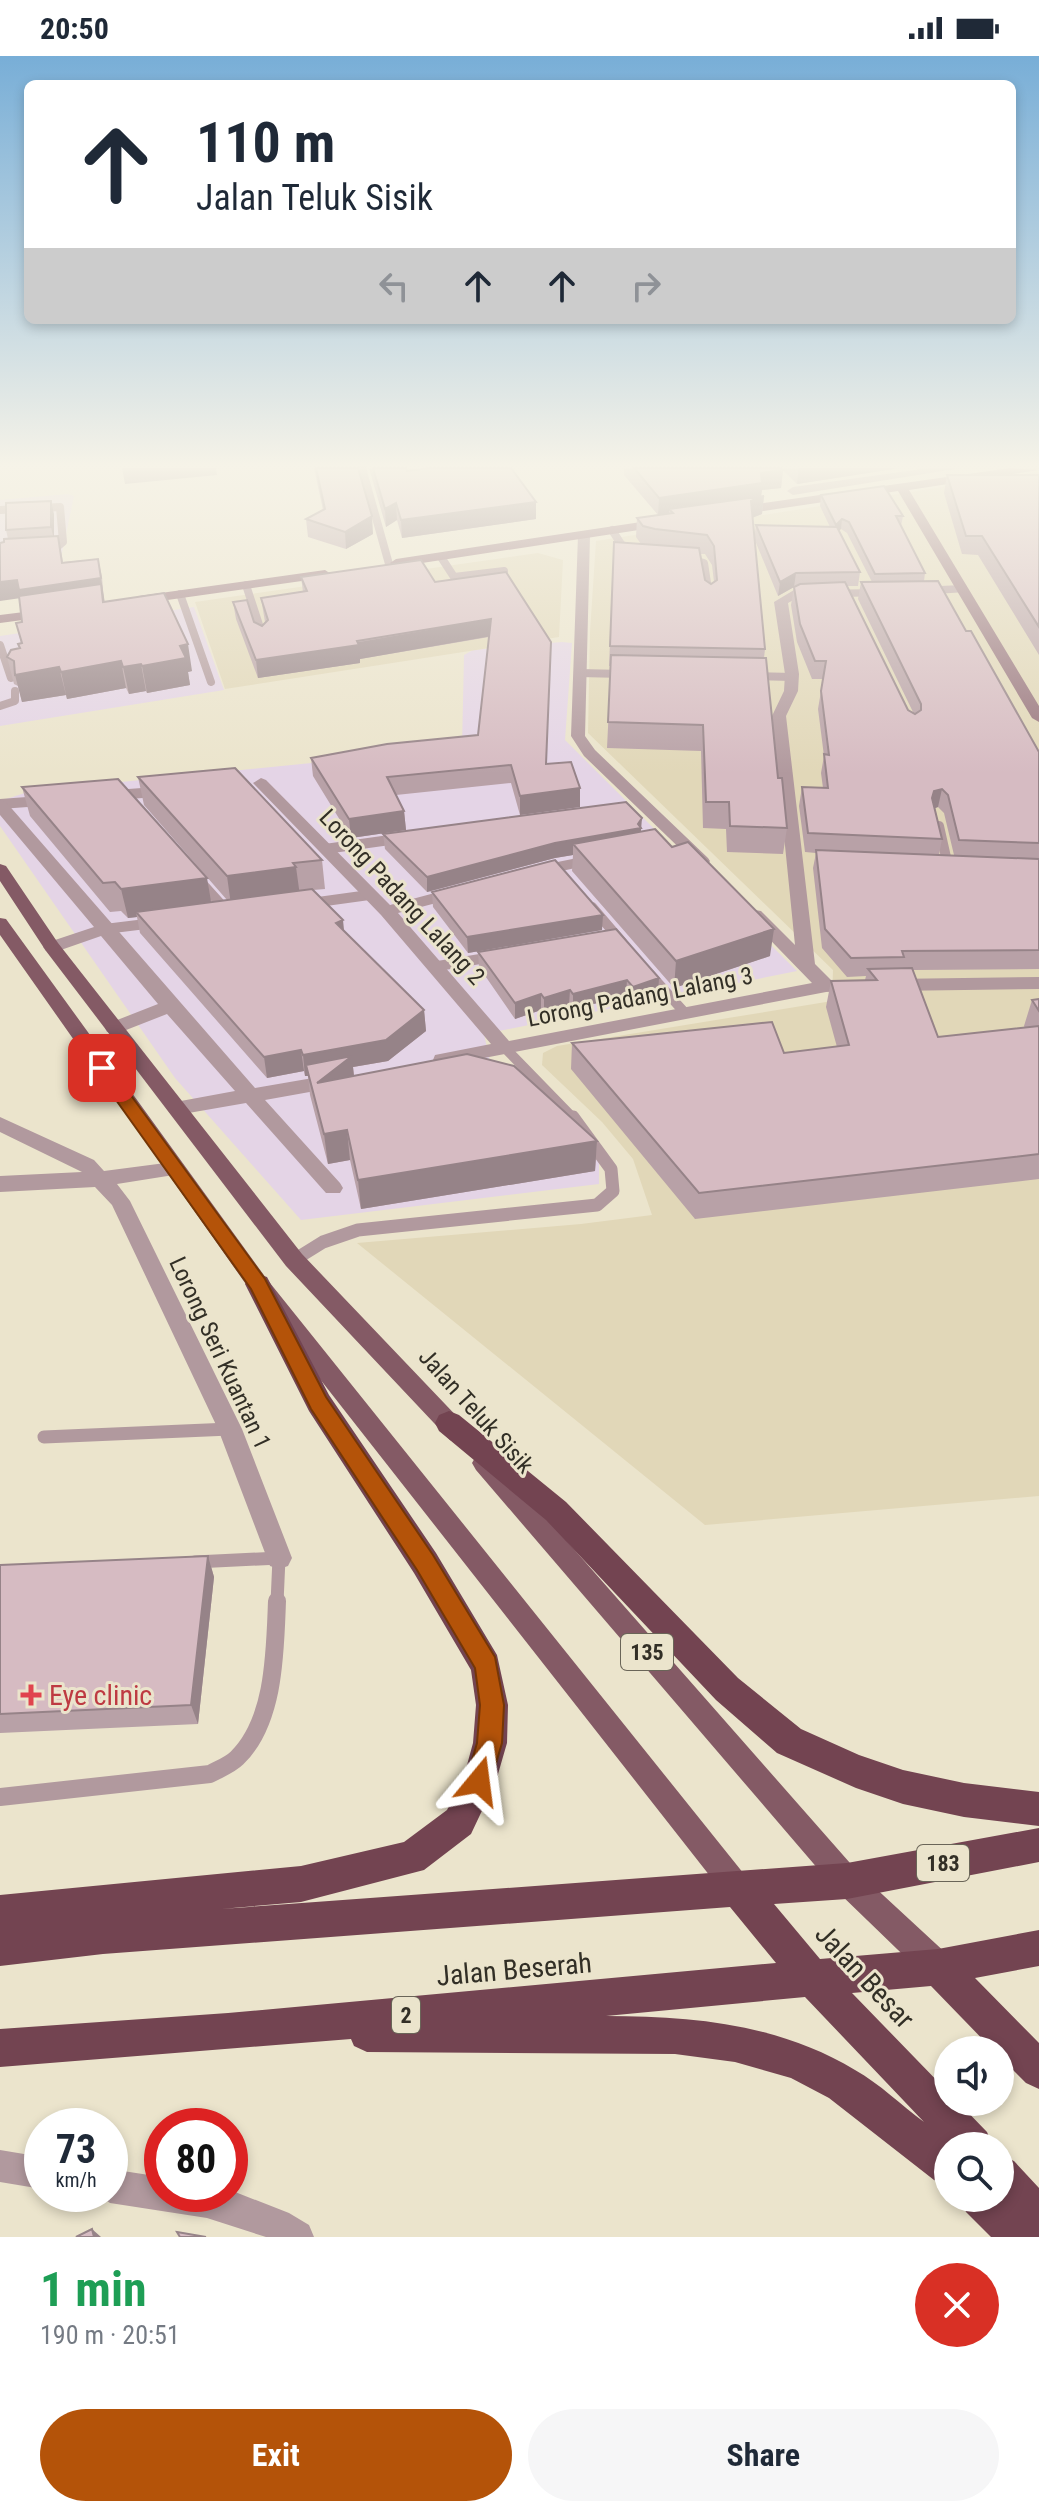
<!DOCTYPE html>
<html lang="en">
<head>
<meta charset="utf-8">
<style>
  body { margin:0; font-family:"Roboto Condensed",sans-serif; background:#f6f6f7; color:#1f2937; height:100vh; display:flex; flex-direction:column; font-size:30px; white-space:nowrap }
  * { box-sizing:border-box; margin:0 }
  p { font-size:26px; color:#747a83 }
  .icon { flex:none; width:44px; height:44px; fill:none; stroke:currentColor; stroke-width:2; stroke-linecap:round; stroke-linejoin:round }
  .map { position:relative; height:2181px; overflow:hidden }
  .sheet { display:flex; flex-direction:column; background:#fff; flex:1 }
  .sheet>* { flex:none }
  .guide { position:absolute; left:24px; top:24px; width:992px; height:244px; border-radius:12px; box-shadow:0 4px 12px #0003; background:#fff; color:#1f2937; overflow:hidden }
  .buttons { position:absolute; left:934px; top:1980px; display:grid; gap:16px }
  .buttons a { display:grid; place-items:center; width:80px; height:80px; border-radius:50%; background:#fff; box-shadow:0 4px 12px #0003; font-size:40px }
  .speed { position:absolute; left:24px; top:2052px; display:flex; gap:16px; font-size:40px; font-weight:700; text-align:center }
  .speed>* { display:grid; place-content:center; width:104px; height:104px; border-radius:50%; background:#fff; box-shadow:0 4px 12px #0003; line-height:1 }
  .speed small { font-size:20px; font-weight:400 }
  .speed .limit { border:12px solid #d22; background:#fff; color:#111 }
  .pin { position:absolute; display:grid; place-items:center; width:68px; height:68px; color:#fff; margin:-34px; border-radius:16px; box-shadow:0 4px 12px #0006 }
  .me { position:absolute; width:88px; margin:-44px; rotate:16deg; stroke-linejoin:round; filter:drop-shadow(0 0 6px #0008) }
  .turn { display:flex; align-items:center; gap:28px; height:168px; padding:0 40px; font-size:36px }
  .turn .icon { width:104px; height:104px; stroke-width:2.5 }
  .turn b { display:block; font-size:56px; line-height:68px }
  .lanes { display:flex; align-items:center; height:76px; padding:0 40px; background:#0003; justify-content:center; gap:40px; direction:ltr }
  .lanes .off { opacity:.35 }
  .round { display:grid; place-items:center; flex:none; width:84px; height:84px; border-radius:42px; background:#f6f6f7 }
  .summary { display:flex; align-items:center; justify-content:space-between; height:136px; padding:0 40px }
  h1 { font-size:48px; font-weight:700; line-height:60px; color:#1e9e55 }
  .button { display:flex; gap:16px; margin-top:auto; padding:16px 40px }
  .button a { flex:1; height:92px; border-radius:48px; background:#b45309; color:#fff; font-size:32px; font-weight:700; line-height:92px; text-align:center }
  .button a+a { background:#f6f6f7; color:#1f2937 }
  .status { display:flex; justify-content:space-between; align-items:center; height:56px; padding:0 40px; background:#fff; direction:ltr }
  .status svg { height:22px; fill:currentColor }
  .map>svg:first-child { display:block }
</style>
</head>
<body>
<div class="status"><b>20:50</b><svg viewBox="0 0 49 12"><path d="M0 12V9h3v3zM5 12V6h3v6zM10 12V3h3v9zM15 12V0h3v12zM26 1h20v11H26zM47 4h2v5h-2z"/></svg></div>
<div class="map">
<svg width="1039" height="2181" viewBox="0 0 1039 2181">
  <rect width="100%" height="100%" fill="#ebe4cc"/>
  <path fill="#e4d4e6" d="M68,438L74,440L62,497L0,504V444Z
    M194,551L224,634L0,670V580Z
    M562,586L572,587L565,684L797,915L484,978L491,1010L599,1105V1128L301,1164L175,1022L0,770V745L31,735L462,692L464,599L473,594Z"/>
  <path fill="#e1d7b8" d="M1039,416V1440L705,1469L357,1187L581,1168L652,1159L633,1103L602,1066L542,1009L543,997L557,990L832,945L833,914L588,677L590,576L596,485Z
    M538,497L563,504L559,581L225,633L195,546Z"/>
  <g fill="none" stroke-linecap="round" stroke-linejoin="round">
    <path stroke="#b1999e" stroke-width="8" d="M362,412L389,508
      M0,454L60,451L63,486L57,491L47,492
      M612,474L621,488L632,496
      M441,501L454,521L504,515
      M686,502L704,507L709,540
      M246,529L263,581
      M180,538L211,626
      M0,589L11,622
      M579,617L624,618
      M755,620L792,621
      M0,650L15,645V635"/>
    <path stroke="#b1999e" stroke-width="10" d="M115,739L156,736
      M0,748L41,745
      M939,770L948,810
      M325,793L397,783
      M199,824L227,855
      M311,847L369,839
      M592,851L622,886
      M105,873L154,867
      M438,910L492,901
      M650,918L685,957
      M505,992L574,1063"/>
    <path stroke="#b1999e" stroke-width="13" d="M294,1204L323,1186L358,1174L597,1149L613,1135L611,1113L573,1061
      M44,1381L230,1373
      M195,1506L279,1502L277,1547"/>
    <path stroke="#b1999e" stroke-width="18" d="M0,1741L210,1718C219,1713 230,1709 237,1702C275,1665 275,1595 277,1545"/>
    <path fill="#b1999e" fill-rule="evenodd" d="M929,412H961L793,439L787,435L793,431Z
      M584,475L590,479L585,680L595,694L708,802L710,805L708,808H696L584,700L571,680L578,479Z
      M962,529L967,530V536L918,539L912,535L918,531Z
      M891,533V539L886,540L797,542L788,547L799,618L798,635L786,660L815,908L831,924L861,926L864,930L861,934L826,936L442,1010L435,1009L433,1004L435,999L491,988L381,859L253,727L261,722L266,724L390,849L457,831L463,832L465,836L463,840L398,857L509,985L812,927L746,859L755,854L761,855L795,889L772,660L784,635L785,618L774,546L794,534Z
      M0,744L6,746L255,1032L336,1018L343,1020L346,1025L343,1030L265,1044L340,1127L343,1132L340,1137H326L246,1047L177,1059L170,1057L167,1052L170,1047L235,1035L167,958L121,976H107L105,972L107,968L158,948L101,880L58,895H46L43,891L46,887L94,871L0,759Z
      M597,798L605,803L603,806L534,821L526,816L528,812Z
      M1039,921V933L891,935L882,929L891,923Z
      M0,1061L94,1104L104,1115L173,1106L180,1108L183,1113L180,1118L117,1128L130,1145L242,1373L292,1502L288,1510L279,1513L270,1510L218,1373L112,1149L95,1131L0,1136V1120L82,1116L0,1076Z
      M0,2094L42,2101V2133L0,2126Z
      M110,2113L162,2121V2138H230V2134L289,2157L309,2169L314,2181H266L207,2162L110,2147L97,2138H110Z"/>
    <path fill="#97747d" fill-rule="evenodd" d="M1010,412L1039,414L909,434L1039,650V666L1032,662L898,435L736,459L730,455L736,451Z
      M661,463L665,464V470L396,511L390,507L396,503Z
      M325,514L331,518L330,521L139,548L132,544L139,540Z
      M48,553L53,554V560L0,567V559Z"/>
    <path fill="#845a65" fill-rule="evenodd" d="M0,808L6,810L58,887L302,1198L466,1370L470,1377L466,1384L458,1387L450,1384L286,1210L46,895L0,825Z
      M0,862L6,863L266,1222L748,1823L753,1833L748,1843L738,1848L728,1843L250,1234L0,879Z
      M484,1397L492,1400L857,1815L949,1900L953,1911L949,1922L938,1926L927,1922L837,1835L476,1414L472,1407L476,1400Z"/>
    <path fill="#734451" fill-rule="evenodd" d="M258,1218L267,1221L329,1339L436,1497L497,1599L508,1649L507,1687L496,1725L471,1778L424,1814L301,1846L221,1853L847,1807L1039,1772V1806L847,1843L774,1848L820,1903L938,1893L1039,1874V1910L975,1922L1039,1987V2033L1026,2027L1000,2001V1994H993L931,1930L852,1937L948,2036V2046H958L987,2076L993,2090H948V2130L934,2124L829,2042L791,2022L735,2006L675,1998L367,1996L354,1990L351,1983L0,2011V1973L228,1957L776,1907L730,1851L103,1898L0,1910V1839L301,1810L404,1786L447,1754L464,1720L473,1687L476,1649L471,1614L414,1517L309,1355L245,1228L249,1221ZM805,1941L924,2066C901,2049 880,2028 855,2014C779,1968 693,1960 606,1960Z
      M449,1355L459,1359L566,1446L738,1622L801,1673L859,1699L903,1714L964,1727L1039,1736V1770L964,1761L903,1748L856,1732L777,1697L716,1644L546,1464L439,1375L435,1367L439,1359Z
      M1000,2099L1014,2105L1039,2132V2181H991L966,2156L960,2142H1000Z"/>
  </g>
  <path fill="#b8a1a7" fill-rule="evenodd" d="M314,412H358L373,478L346,493L308,481L306,463L323,454Z
    M369,412H406L407,415L536,446V463L402,482L397,464L386,471Z
    M624,412H900L797,428L783,414L781,432L762,434L761,440H764L762,458L752,462L765,593L764,602L778,722L787,772L783,798L727,796L726,773L703,772L701,695L607,692L611,610H609L614,486L641,488L636,481L637,462L658,459L624,419ZM700,498H705L712,509L714,526L711,528L705,524Z
    M947,419H1039V599L978,499L962,498L944,437Z
    M821,439L903,460L901,470L925,517L924,525L966,575L1039,696V913L913,914L938,981L1025,972L1024,970L1032,944L1039,943V1123L695,1163L571,1013L572,987L784,997L837,991L826,951L831,925L865,924L866,920L847,921L822,892L813,812L816,797L805,796L799,750L802,731L823,732L821,717L824,700L818,653L823,623H812L797,586L791,549L794,531L778,540L754,482L756,469L830,471L820,450ZM841,473L847,477L872,526H861L858,543L913,656L908,654L847,530H858L860,516L839,474ZM938,751L944,757L954,799H939L942,783L935,752Z
    M54,458V480H58L63,506L98,503L102,521L104,545L192,615L188,616L190,629L147,637L146,635L129,638L126,632L67,643L66,639L22,646L18,630L14,628L7,601L20,592L21,587L16,567L22,566L19,542L4,486L8,483L6,474Z
    M506,516L546,708L580,751L520,759L511,727L396,739L404,755L406,774L351,782L313,720L311,702L478,679L489,581L360,603V607L258,622L236,563L233,546L254,566L262,570L265,566L261,542L303,536L301,521L435,526Z
    M138,721L322,804L325,833L313,834L344,875L424,954L426,975L388,1005L353,1011L354,1020L597,1085L595,1115L361,1153L350,1104L328,1108L310,1039L308,1020H305L304,1015L267,1022L140,877L137,861L128,862L121,855L110,856L30,760L22,731L211,846L227,844L144,749Z
    M641,776L770,900L674,932L572,815L573,799L555,802L427,836L385,793L383,778Z
    M432,836L602,874L468,897L433,851Z
    M616,873L658,938L632,946L626,940L573,953L569,949L544,958L541,954L515,963L479,911L478,896Z
    M208,1500L214,1521L198,1668L0,1677V1509Z"/>
  <path fill="#968388" d="M122,412H216L217,419L125,428Z
    M799,412H900L797,428Z
    M783,414L781,432L762,434L761,441L764,440L762,458L749,463L669,453V459L658,460L659,442L761,417Z
    M51,445L54,458V484L51,471Z
    M536,446V463L402,482L401,464Z
    M396,447L397,464L386,471L385,453Z
    M372,460L373,478L346,493L345,476Z
    M842,463L841,473L834,479L836,469Z
    M98,503L106,554L21,542L0,545V526L17,524Z
    M796,517L794,531L778,540L780,526Z
    M491,563L492,580L360,603V607L258,622L256,604Z
    M188,588L192,615L188,616L190,629L147,637L142,610L180,590Z
    M121,605L126,632L67,643L61,616Z
    M141,608L146,635L129,638L123,611Z
    M59,611L66,639L22,646L15,619Z
    M580,732V751L520,759V740Z
    M942,733L938,751L930,754L934,735Z
    M404,755L406,774L351,782L349,763Z
    M642,762L640,787L573,788V799L555,802L427,836V821L555,787L638,768Z
    M296,811L300,840L231,849L227,820Z
    M207,822L212,851L136,856L137,861L128,862L121,833Z
    M603,859L602,874L468,897L467,881Z
    M343,864L345,884L336,867Z
    M774,873L770,900L674,932L676,905Z
    M659,922L658,938L632,946L633,931Z
    M627,924L626,940L573,953V938Z
    M570,934L569,949L544,958V942Z
    M541,938V954L515,963V947Z
    M424,954L426,975L388,1005L353,1011L355,1030L321,1057L306,1009L308,1020H305L303,999Z
    M301,994L304,1015L267,1022L264,1001Z
    M347,1074L350,1104L328,1108L324,1078Z
    M597,1085L595,1115L361,1153L358,1124Z
    M208,1500L214,1521L198,1668L191,1649Z
    M92,2173L101,2181H94Z"/>
  <path fill="#d6bbc2" stroke="#968388" stroke-width="2" d="M316,412H358L372,460L345,476L306,463L325,453Z
    M373,412H406L407,415L429,412H511L536,446L401,464L396,447L385,453Z
    M634,412H781L783,414L761,417L762,427L659,442Z
    M947,419H1039V571L982,480H966Z
    M884,430L903,460H896L925,517L875,518L849,466L842,463L836,469L821,439Z
    M764,440L751,445L765,593L610,590L614,486L699,492L705,524L711,528L717,524L714,490L707,479L655,473L643,470L637,462L673,457L669,453Z
    M51,445V471L6,474V447Z
    M756,469L837,471L860,516L796,517L780,526Z
    M58,480L62,507L98,503L101,522L19,534L17,524L0,526V487L4,486V483Z
    M421,504L435,526L506,516L551,586L546,708L571,706L580,732L520,740L511,709L387,721L404,755L349,763L311,702L387,688L478,679L491,563L357,585L359,589L256,604L233,546L247,544L254,566L262,570L268,564L261,542L307,535L301,521Z
    M938,525L966,575H971L1039,696V787L959,784L948,739L942,733L934,735L932,742L942,783L808,777L802,731L828,732L824,698L829,699L821,635L826,605H815L800,568L794,531L800,528L845,526L908,654L915,658L921,654V648L861,526Z
    M101,528L103,546L164,537L188,588L180,590L186,602L142,610L141,608L123,611L121,605L61,616L59,611L15,619L14,605L7,601L11,594L20,592L18,588L22,587L16,567L22,566L19,540Z
    M611,599L766,602L778,722H782L787,772L730,770L729,746H706L703,669L608,666Z
    M235,712L322,804L293,807L296,811L227,820L138,721Z
    M118,723L207,822L121,833L115,826L103,827L22,731Z
    M626,746L642,762L638,768L641,772L555,787L427,821L383,778Z
    M655,773L672,791L688,786L774,873L676,905L573,788Z
    M816,794L1039,803V894L902,895L904,901L851,902L825,873Z
    M555,804L603,859L467,881L432,836Z
    M312,833L343,864L336,867L424,954L386,984L303,999L301,994L264,1001L136,856Z
    M616,873L659,922L633,931L627,924L573,938L570,934L544,942L541,938L515,947L478,896Z
    M912,912L938,981L1039,970V1098L699,1137L572,987L772,966L784,997L849,989L831,925L877,924L868,913Z
    M1039,943V955L1032,944Z
    M467,998L514,1010L597,1085L358,1124L347,1074L324,1078L306,1009L352,1000L317,1027Z
    M208,1500L191,1649L0,1658V1509Z
    M92,2173L94,2181H76Z
    M177,2176L206,2181H180Z"/>
  <linearGradient id="sky" x2="0" y2="1"><stop stop-color="#78aed7"/><stop offset="0.57" stop-color="#f6f3e8"/><stop offset="1" stop-color="#f6f3e8" stop-opacity="0"/></linearGradient>
  <rect width="1039" height="718" fill="url(#sky)"/>
  <path fill="#b45309" stroke="#753606" stroke-width="2" d="M102,1006L108,1008L265,1223L326,1341L433,1499L495,1601L504,1649L502,1687L488,1734L479,1738L470,1734L466,1725L477,1687L480,1649L475,1612L417,1514L311,1353L251,1233L96,1016L93,1012L96,1008Z"/>
  <path fill="#e0444e" stroke="#ebe4cc" stroke-width="3" d="M27 1627h8v8h8v8h-8v8h-8v-8h-8v-8h8z"/>
  <g text-anchor="middle" stroke-width="6" stroke-linejoin="round" paint-order="stroke">
    <g fill="#ebe4cc" stroke="#6a6558" stroke-width="2">
      <rect x="621" y="1578" width="52" height="36" rx="6"/>
      <rect x="917" y="1789" width="52" height="36" rx="6"/>
      <rect x="392" y="1941" width="28" height="36" rx="6"/>
    </g>
    <g font-size="22" font-weight="bold" fill="#322f26">
      <text x="647" y="1604">135</text>
      <text x="943" y="1815">183</text>
      <text x="406" y="1967">2</text>
    </g>
    <g font-size="24" fill="#322f26" stroke="#ebe4cc">
      <text transform="translate(402 841) rotate(47)" y="8">Lorong Padang Lalang 2</text>
      <text transform="translate(640 941) rotate(-11)" y="8">Lorong Padang Lalang 3</text>
      <text transform="translate(220 1297) rotate(65)" y="8">Lorong Seri Kuantan 1</text>
      <text transform="translate(476 1355) rotate(48)" y="8">Jalan Teluk Sisik</text>
    </g>
    <g font-size="28" fill="#be3a42" stroke="#ebe4cc" text-anchor="start">
      <text x="49" y="1649">Eye clinic</text>
    </g>
    <g font-size="28" fill="#322f26" stroke="#ebe4cc">
      <text transform="translate(514 1913) rotate(-5)" y="10">Jalan Beserah</text>
      <text transform="translate(865 1920) rotate(47)" y="10">Jalan Besar</text>
    </g>
  </g>
</svg>
<div class="buttons">
<a><svg class="icon" aria-label="sound" viewBox="0 0 24 24"><path d="M4 9h4l5-4v14l-5-4H4zM17 9q2 3 0 6"/></svg></a>
<a><svg class="icon" aria-label="search" viewBox="0 0 24 24"><circle cx="10" cy="10" r="6"/><path d="M15 15l6 6"/></svg></a>
</div>
<div class="speed"><div>73<small>km/h</small></div><div class="limit">80</div></div>
<div class="pin" style="left:102px;top:1012px;background:#d93025"><svg class="icon" aria-label="arrive" viewBox="0 0 24 24"><path d="M6 21V4h12l-3 4 3 4H6"/></svg></div>
<svg class="me" style="left:479px;top:1725px" viewBox="-20 -20 40 40"><path d="M0-17L14 15 0 8-14 15z" fill="#b45309" stroke="#fff" stroke-width="4"/></svg>
<div class="guide">
<div class="turn"><svg class="icon" aria-label="ahead" viewBox="0 0 24 24"><path d="M12 20V5M6 11l6-6 6 6"/></svg><div><b>110 m</b>Jalan Teluk Sisik</div></div>
<div class="lanes"><svg class="icon off" aria-label="left" viewBox="0 0 24 24"><path d="M17 20v-9H6M10 6l-5 5 5 5"/></svg><svg class="icon" aria-label="ahead" viewBox="0 0 24 24"><path d="M12 20V5M6 11l6-6 6 6"/></svg><svg class="icon" aria-label="ahead" viewBox="0 0 24 24"><path d="M12 20V5M6 11l6-6 6 6"/></svg><svg class="icon off" aria-label="right" viewBox="0 0 24 24"><path d="M7 20v-9h11M14 6l5 5-5 5"/></svg></div>
</div>
</div>
<section class="sheet">
<div class="summary"><div><h1>1 min</h1><p>190 m · 20:51</p></div><a class="round" style="background:#d93025;color:#fff"><svg class="icon" aria-label="close" viewBox="0 0 24 24"><path d="M6 6l12 12M18 6L6 18"/></svg></a></div>
<div class="button"><a>Exit</a><a>Share</a></div>
</section>
</body>
</html>
